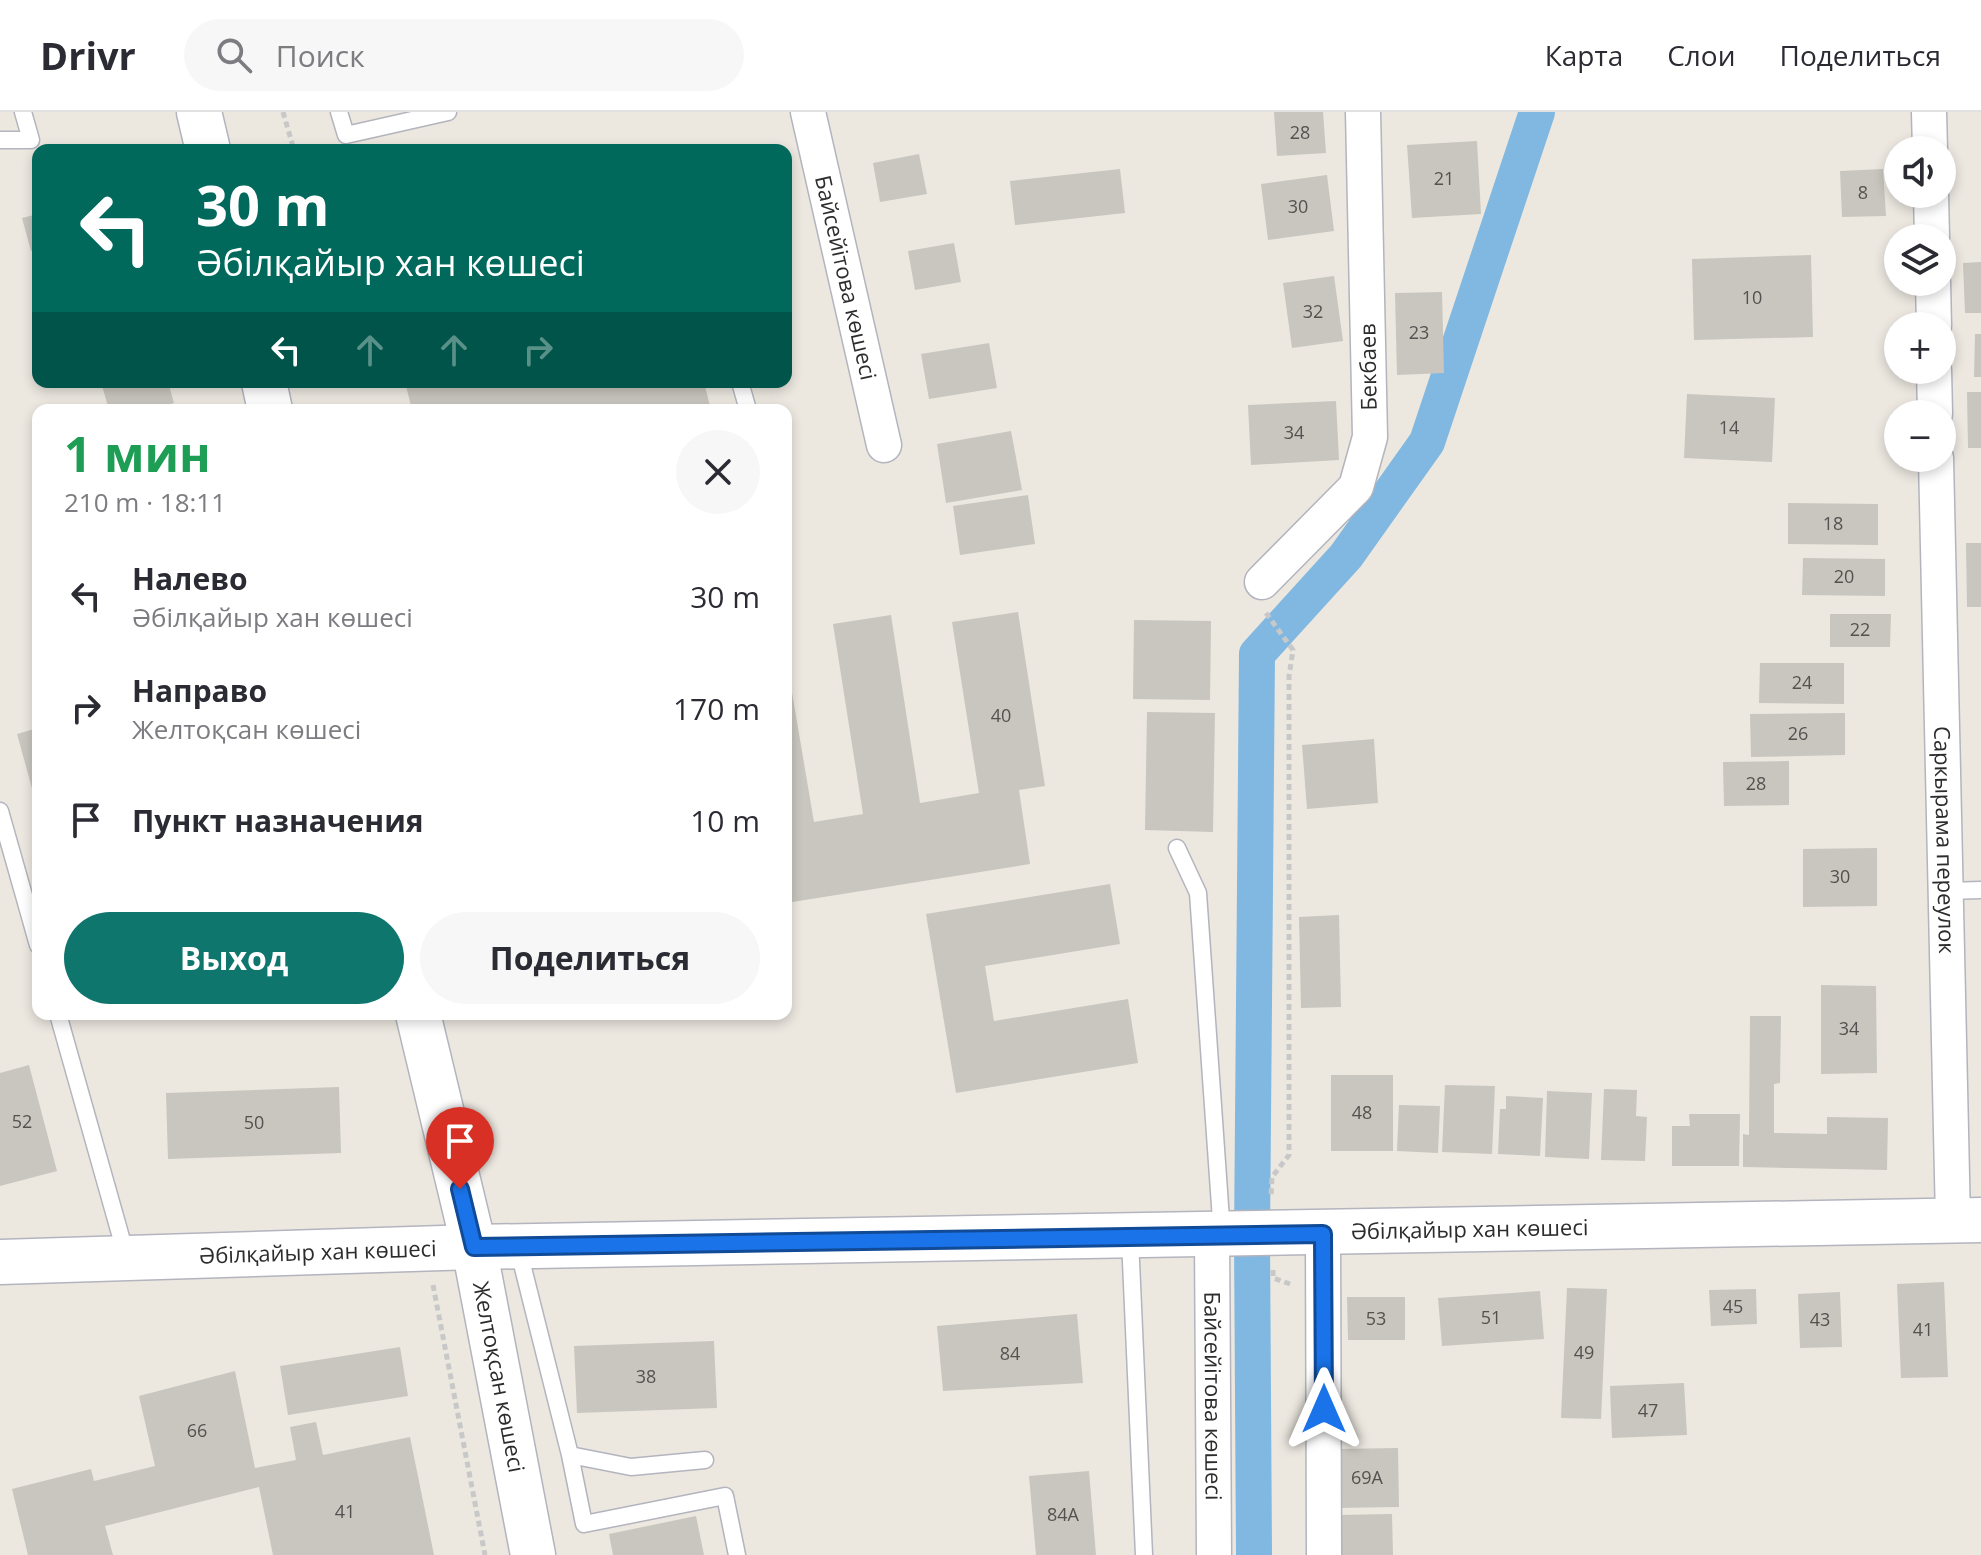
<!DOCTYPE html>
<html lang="ru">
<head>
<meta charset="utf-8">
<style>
  body { margin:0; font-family:"Open Sans",sans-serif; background:#f7f7f7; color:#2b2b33; height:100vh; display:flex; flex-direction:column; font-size:30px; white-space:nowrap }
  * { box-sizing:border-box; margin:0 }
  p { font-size:26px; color:#7c7c81 }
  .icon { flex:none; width:44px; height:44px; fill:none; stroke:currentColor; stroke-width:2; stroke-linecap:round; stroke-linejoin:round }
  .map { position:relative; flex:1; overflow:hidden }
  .details { position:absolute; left:32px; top:292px; width:760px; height:616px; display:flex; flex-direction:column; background:#fff; border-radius:16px; box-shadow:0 4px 12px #0003 }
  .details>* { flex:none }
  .top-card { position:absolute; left:32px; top:32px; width:760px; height:244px; border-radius:16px; box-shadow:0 4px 12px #0003; background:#00695c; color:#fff; overflow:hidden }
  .controls { position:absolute; left:1884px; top:24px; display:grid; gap:16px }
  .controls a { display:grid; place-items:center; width:72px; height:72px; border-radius:50%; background:#fff; box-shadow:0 4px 12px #0003; font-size:40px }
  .pin { position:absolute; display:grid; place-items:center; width:68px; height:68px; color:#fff; margin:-82px -34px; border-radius:50% 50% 50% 0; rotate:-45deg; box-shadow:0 0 8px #0007 }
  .pin .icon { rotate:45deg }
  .me { position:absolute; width:88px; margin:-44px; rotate:0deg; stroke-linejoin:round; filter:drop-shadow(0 0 6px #0008) }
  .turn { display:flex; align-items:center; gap:28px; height:168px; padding:0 32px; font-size:36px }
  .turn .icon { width:104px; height:104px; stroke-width:2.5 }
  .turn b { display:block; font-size:56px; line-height:68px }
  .lanes { display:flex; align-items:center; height:76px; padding:0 32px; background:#0003; justify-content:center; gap:40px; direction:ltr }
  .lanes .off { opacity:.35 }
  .round { display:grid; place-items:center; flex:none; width:84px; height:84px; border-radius:42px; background:#f7f7f7 }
  .head { display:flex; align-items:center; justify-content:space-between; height:136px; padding:0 32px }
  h1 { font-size:48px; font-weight:700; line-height:60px; color:#1e9e55 }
  .cta { display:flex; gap:16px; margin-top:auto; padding:16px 32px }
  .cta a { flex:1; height:92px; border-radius:48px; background:#0f766e; color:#fff; font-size:32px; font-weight:700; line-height:92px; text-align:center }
  .cta a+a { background:#f7f7f7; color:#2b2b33 }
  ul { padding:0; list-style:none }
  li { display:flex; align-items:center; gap:24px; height:112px; padding:0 32px }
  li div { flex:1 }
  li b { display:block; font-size:30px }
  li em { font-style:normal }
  header { display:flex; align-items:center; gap:48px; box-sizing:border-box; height:112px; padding:0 40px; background:#fff; border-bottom:2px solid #e1e1e2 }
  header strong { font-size:38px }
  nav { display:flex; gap:44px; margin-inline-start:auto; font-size:28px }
  .search { width:560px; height:72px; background:#f7f7f7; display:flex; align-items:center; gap:20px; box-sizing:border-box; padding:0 28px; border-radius:44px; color:#7c7c81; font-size:30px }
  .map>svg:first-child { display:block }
</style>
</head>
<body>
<header>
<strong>Drivr</strong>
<div class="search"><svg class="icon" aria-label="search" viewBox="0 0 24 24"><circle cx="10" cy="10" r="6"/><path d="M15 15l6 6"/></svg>Поиск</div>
<nav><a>Карта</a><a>Слои</a><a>Поделиться</a></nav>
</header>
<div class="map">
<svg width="1981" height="1443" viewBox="0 0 1981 1443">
  <rect width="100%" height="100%" fill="#ece8e0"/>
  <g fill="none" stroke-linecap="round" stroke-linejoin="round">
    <path stroke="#80b8e1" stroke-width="36" d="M1254,1443L1252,1124L1257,542L1346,444L1427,330L1537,0"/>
  </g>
  <path fill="#c8c6be" d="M1274,0H1323L1326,41L1277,44Z
    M1477,29L1481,102L1412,106L1407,33Z
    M919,42L927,82L880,90L873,51Z
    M1120,57L1125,101L1015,113L1010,69Z
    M1883,57L1886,104L1842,105L1840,59Z
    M1327,63L1334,119L1268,128L1261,72Z
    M38,102V137L31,139L22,106Z
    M954,131L961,170L915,178L908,139Z
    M1811,143L1813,225L1694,228L1692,147Z
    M1981,150V201H1965L1963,151Z
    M1334,164L1343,229L1292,236L1283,171Z
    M1442,180L1444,261L1397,263L1395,181Z
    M1975,222H1981V265H1974Z
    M989,231L997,276L929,287L921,242Z
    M101,270H168L174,291L147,298H109Z
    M405,270H704L711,298H412Z
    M1967,280H1981V336H1968Z
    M1687,282L1775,286L1772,350L1684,346Z
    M1336,289L1339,348L1251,353L1248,293Z
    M1011,319L1022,378L946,391L937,332Z
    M1028,383L1035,432L960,443L953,394Z
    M1788,391L1878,392V433L1788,432Z
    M1966,431H1981V495H1967Z
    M1803,446L1885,447V484L1802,483Z
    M1018,500L1045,674L1019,678L1030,752L786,791V545L814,710L863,702L833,512L891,503L920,691L979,681L952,510Z
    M1830,502H1891L1890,535H1830Z
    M1134,508L1211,509L1210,588L1133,587Z
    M1760,551H1844V592L1759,591Z
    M1147,600L1215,601L1213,720L1145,718Z
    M1845,601V643L1751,645L1750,602Z
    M38,616V679L33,680L17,622Z
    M1374,627L1378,691L1307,697L1302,633Z
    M1789,649V693L1724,694L1723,650Z
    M1877,736V794L1803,795V737Z
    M1110,772L1120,832L985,854L994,909L1128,887L1138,951L956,981L926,802Z
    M1339,803L1341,895L1301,896L1299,805Z
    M1821,873L1876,874L1877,961L1821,962Z
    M1750,904H1781L1780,971L1774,972V1021L1827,1022V1005L1888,1006L1887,1058L1743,1055V1022L1749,1023Z
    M29,953L57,1059L0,1074V961Z
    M1331,963H1393V1039H1331Z
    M1445,973L1495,974L1492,1042L1442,1040Z
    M339,975L341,1041L168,1047L166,981Z
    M1604,977L1637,978L1636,1004L1647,1005L1645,1049L1601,1048Z
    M1547,979L1592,981L1589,1047L1545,1045Z
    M1506,984L1543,986L1540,1044L1498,1042L1500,997H1506Z
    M1399,993L1440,994L1438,1041L1397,1039Z
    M1689,1002H1740L1739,1054H1672V1014H1690Z
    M1944,1170L1948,1265L1901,1266L1897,1172Z
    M1567,1176L1607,1177L1601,1307L1561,1306Z
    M1756,1177L1757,1212L1711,1214L1709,1178Z
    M1540,1179L1544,1227L1442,1234L1438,1186Z
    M1840,1180L1842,1235L1800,1236L1798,1182Z
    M1347,1185H1405V1228H1348Z
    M1077,1202L1083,1271L943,1279L937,1214Z
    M714,1229L717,1296L577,1301L574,1234Z
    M400,1235L408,1284L288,1303L280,1254Z
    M235,1259L255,1356L296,1348L290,1315L316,1310L323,1343L410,1325L434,1443H273L259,1375L105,1414L113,1443H28L12,1377L91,1357L94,1369L155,1354L139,1284Z
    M1684,1271L1687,1323L1612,1326L1610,1274Z
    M1398,1336L1399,1395L1336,1396L1335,1337Z
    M1089,1359L1096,1443H1036L1029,1364Z
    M1392,1402L1393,1443H1339L1338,1403Z
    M696,1404L704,1443H613L609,1422Z"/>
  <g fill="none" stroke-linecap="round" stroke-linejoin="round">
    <g stroke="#b3b4be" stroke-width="19">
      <path id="lane" d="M339,0L346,23L448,0
        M0,28H31L23,0
        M740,270L748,298
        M0,699L38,833
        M1177,736L1198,781L1222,1122
        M1946,779L1981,778
        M58,902L126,1143
        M1130,1127L1144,1443
        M518,1136L570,1343L631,1355L705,1348
        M570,1343L584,1412L725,1384L737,1443"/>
    </g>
    <g stroke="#b3b4be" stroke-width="37">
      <g id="street">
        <path id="s1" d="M808,0L884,333"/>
        <path d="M1929,0L1930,38"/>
        <path d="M1931,82L1932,126"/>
        <path d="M1933,170L1934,214"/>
        <path d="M1934,258L1935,302"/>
        <path id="s2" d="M1936,346L1953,1109"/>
        <path d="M1262,470L1356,375L1370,325L1363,0"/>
        <path d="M1323,1122L1324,1443"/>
        <path id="s3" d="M1212,1124L1214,1443"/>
      </g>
    </g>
    <g stroke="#b3b4be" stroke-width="47">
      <g id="secondary">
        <path d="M199,0L208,38"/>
        <path d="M264,270L270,298"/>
        <path id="s4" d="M418,902L474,1135L533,1443"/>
        <path id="s5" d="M0,1150L474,1135L1981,1108"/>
      </g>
    </g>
    <path stroke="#c8c8c8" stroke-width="5" stroke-dasharray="6 4" stroke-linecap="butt" d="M283,0L294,38
      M1266,501L1293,538L1289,564V1043L1272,1065L1271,1084
      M1273,1158V1166L1290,1172
      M433,1173L485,1443"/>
    <use href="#lane" stroke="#fff" stroke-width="16"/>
    <use href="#street" stroke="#fff" stroke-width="34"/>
    <use href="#secondary" stroke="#fff" stroke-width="44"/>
  </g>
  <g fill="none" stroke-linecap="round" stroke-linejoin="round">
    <g stroke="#114b97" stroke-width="20">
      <path id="route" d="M460,1077L474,1135L1323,1122L1324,1297"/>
    </g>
    <use href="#route" stroke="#1a73e8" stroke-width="14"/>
  </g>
  <g text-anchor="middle" stroke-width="7" stroke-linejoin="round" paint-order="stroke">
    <g font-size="18" fill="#535250">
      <text x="1300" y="27">28</text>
      <text x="1444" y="73">21</text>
      <text x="1863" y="87">8</text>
      <text x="1298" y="101">30</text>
      <text x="1752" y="192">10</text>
      <text x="1313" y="206">32</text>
      <text x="1419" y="227">23</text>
      <text x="1729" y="322">14</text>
      <text x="1294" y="327">34</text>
      <text x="1833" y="418">18</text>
      <text x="1844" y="471">20</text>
      <text x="1860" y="524">22</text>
      <text x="1802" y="577">24</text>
      <text x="1001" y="610">40</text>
      <text x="1798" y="628">26</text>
      <text x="1756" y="678">28</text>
      <text x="1840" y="771">30</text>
      <text x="1849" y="923">34</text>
      <text x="1362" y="1007">48</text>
      <text x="22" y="1016">52</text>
      <text x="254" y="1017">50</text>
      <text x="1733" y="1201">45</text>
      <text x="1491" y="1212">51</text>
      <text x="1376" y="1213">53</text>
      <text x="1820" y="1214">43</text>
      <text x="1923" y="1224">41</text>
      <text x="1584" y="1247">49</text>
      <text x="1010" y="1248">84</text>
      <text x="646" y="1271">38</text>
      <text x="1648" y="1305">47</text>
      <text x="197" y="1325">66</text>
      <text x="1367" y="1372">69А</text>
      <text x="345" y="1406">41</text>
      <text x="1063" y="1409">84А</text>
    </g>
    <g font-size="22" fill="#2c2c2c" stroke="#fff">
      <text dy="8" stroke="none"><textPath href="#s1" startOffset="170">Байсейітова көшесі</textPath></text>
      <text transform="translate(1368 255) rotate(-91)" y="8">Бекбаев</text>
      <text dy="8" stroke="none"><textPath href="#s2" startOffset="382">Саркырама переулок</textPath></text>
      <text dy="8" stroke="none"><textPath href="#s5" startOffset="1470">Әбілқайыр хан көшесі</textPath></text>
      <text dy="8" stroke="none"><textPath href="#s5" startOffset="318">Әбілқайыр хан көшесі</textPath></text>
      <text dy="8" stroke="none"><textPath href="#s4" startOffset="372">Желтоқсан көшесі</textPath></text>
      <text dy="8" stroke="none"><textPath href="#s3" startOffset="160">Байсейітова көшесі</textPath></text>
    </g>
  </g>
</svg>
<div class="controls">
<a><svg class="icon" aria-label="sound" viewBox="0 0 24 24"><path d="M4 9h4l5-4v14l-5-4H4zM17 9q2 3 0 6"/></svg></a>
<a><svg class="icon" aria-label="layers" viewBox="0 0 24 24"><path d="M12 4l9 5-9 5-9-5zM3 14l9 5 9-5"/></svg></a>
<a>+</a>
<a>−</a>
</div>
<div class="pin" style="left:460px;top:1077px;background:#d93025"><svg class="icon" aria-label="arrive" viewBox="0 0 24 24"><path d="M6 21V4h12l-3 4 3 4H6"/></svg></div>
<svg class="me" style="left:1324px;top:1297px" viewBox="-20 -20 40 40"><path d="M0-17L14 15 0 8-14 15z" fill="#1a73e8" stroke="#fff" stroke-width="4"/></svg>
<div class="top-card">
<div class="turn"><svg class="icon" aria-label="left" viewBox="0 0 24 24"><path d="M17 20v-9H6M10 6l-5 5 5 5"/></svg><div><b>30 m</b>Әбілқайыр хан көшесі</div></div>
<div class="lanes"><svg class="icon" aria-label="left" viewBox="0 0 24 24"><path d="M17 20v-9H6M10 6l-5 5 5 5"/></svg><svg class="icon off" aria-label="ahead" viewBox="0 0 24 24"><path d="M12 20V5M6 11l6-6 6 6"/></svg><svg class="icon off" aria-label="ahead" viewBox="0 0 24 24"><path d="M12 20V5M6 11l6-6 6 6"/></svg><svg class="icon off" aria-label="right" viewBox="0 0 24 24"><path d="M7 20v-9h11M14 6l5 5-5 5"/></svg></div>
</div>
<section class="details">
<div class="head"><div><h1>1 мин</h1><p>210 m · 18:11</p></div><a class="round"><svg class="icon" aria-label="close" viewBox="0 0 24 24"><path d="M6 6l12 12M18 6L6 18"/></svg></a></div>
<ul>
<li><svg class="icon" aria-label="left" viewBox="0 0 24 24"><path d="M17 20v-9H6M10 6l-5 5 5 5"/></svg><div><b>Налево</b><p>Әбілқайыр хан көшесі</p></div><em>30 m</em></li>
<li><svg class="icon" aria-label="right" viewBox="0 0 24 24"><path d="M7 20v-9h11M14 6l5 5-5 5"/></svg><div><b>Направо</b><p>Желтоқсан көшесі</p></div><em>170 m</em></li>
<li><svg class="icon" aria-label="arrive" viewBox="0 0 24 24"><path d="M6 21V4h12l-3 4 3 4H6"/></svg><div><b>Пункт назначения</b></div><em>10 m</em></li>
</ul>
<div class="cta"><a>Выход</a><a>Поделиться</a></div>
</section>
</div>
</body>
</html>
